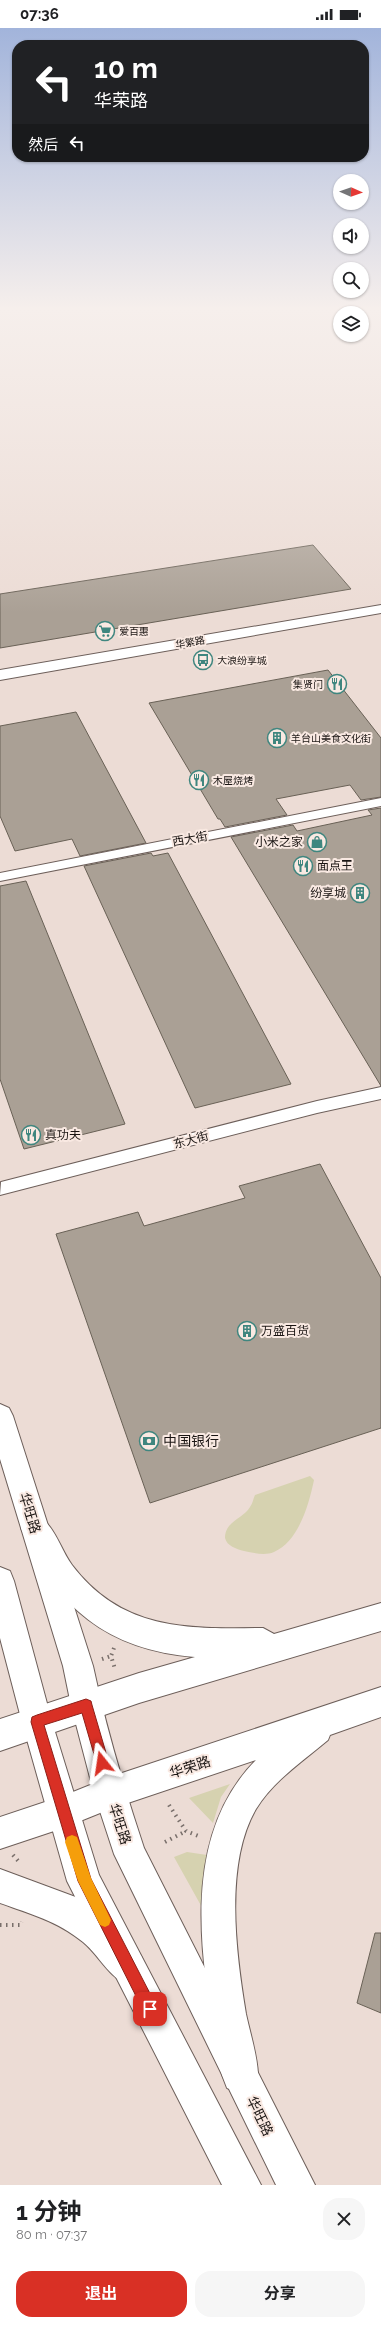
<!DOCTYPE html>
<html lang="zh">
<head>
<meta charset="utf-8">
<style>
  body { margin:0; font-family:Raleway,"Noto Sans SC",sans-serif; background:#f6f6f6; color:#202124; height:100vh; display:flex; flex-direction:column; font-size:15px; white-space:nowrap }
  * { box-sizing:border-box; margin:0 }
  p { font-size:13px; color:#757577 }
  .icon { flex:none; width:22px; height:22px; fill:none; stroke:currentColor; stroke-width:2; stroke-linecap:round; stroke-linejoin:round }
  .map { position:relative; height:2157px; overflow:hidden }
  .sheet { display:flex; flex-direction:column; background:#fff; flex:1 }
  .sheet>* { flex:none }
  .top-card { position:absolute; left:12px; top:12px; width:357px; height:122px; border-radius:16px; box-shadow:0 1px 3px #0004; background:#202124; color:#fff; overflow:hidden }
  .needle { width:26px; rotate:92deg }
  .tools { position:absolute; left:333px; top:146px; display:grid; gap:8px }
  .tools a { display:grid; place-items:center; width:36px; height:36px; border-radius:50%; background:#fff; box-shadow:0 1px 3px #0004; font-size:20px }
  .pin { position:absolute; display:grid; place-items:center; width:34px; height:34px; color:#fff; margin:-17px; border-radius:8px; box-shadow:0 2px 6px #0006 }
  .me { position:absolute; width:44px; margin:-22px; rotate:345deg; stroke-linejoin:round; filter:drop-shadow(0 0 3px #0008) }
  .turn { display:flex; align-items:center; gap:14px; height:84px; padding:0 16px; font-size:18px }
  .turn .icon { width:52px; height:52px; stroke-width:2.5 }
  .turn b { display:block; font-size:28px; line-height:34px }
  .then { display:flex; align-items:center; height:38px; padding:0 16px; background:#0003; gap:8px; font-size:15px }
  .round { display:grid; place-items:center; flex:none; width:42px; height:42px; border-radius:16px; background:#f6f6f6 }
  .headline { display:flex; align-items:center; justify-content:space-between; height:68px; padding:0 16px }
  h1 { font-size:24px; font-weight:700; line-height:30px }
  .action { display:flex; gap:8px; margin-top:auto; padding:8px 16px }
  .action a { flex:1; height:46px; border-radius:16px; background:#d93025; color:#fff; font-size:16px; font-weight:700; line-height:46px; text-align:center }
  .action a+a { background:#f6f6f6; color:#202124 }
  .status { display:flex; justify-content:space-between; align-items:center; height:28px; padding:0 20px; background:#fff; direction:ltr }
  .status svg { height:11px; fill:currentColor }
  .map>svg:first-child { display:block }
</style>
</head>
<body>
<div class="status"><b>07:36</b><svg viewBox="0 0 49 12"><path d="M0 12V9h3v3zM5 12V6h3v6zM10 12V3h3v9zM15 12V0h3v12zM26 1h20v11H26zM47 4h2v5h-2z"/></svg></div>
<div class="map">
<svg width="381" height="2157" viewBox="0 0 381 2157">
  <rect width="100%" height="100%" fill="#ecdcd5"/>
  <path fill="#d6d2b0" d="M310,1448L314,1452C309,1476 299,1513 274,1524C265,1528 254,1525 244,1523C236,1521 227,1518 225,1510C225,1493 243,1491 250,1479C253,1475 253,1471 255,1467Z
    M230,1756L221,1769L213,1795L189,1770Z
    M187,1824L207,1827L204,1883L174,1829Z"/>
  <path fill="#aaa095" stroke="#696156" d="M313,517L351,561L0,620V566Z
    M328,642L381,710V769L361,772L350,757L276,771L287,787L225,799L220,791H218L149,675Z
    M76,684L146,815L80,828L72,811L15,823L0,788V698Z
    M381,780V1058L231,809L293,797L297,803L372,787L368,782Z
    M151,825L153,828L168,825L291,1056L195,1080L84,838Z
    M26,853L125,1096L24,1121L0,1051V858Z
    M320,1136L381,1250V1400L150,1475L56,1206L138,1184L144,1198L245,1170L239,1158Z
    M375,1905H381V1985L357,1975Z"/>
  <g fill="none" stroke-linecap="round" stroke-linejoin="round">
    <g stroke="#6d5f5a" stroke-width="2">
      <path id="pedestrian" d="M381,770V778L0,853V845Z
        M381,1059V1071L317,1085L0,1167L1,1154L317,1073Z"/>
    </g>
    <g stroke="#6d5f5a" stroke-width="2">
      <path id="secondary" d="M381,577V585L0,652V642Z
        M0,1376L9,1380L13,1388L93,1638C106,1700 124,1760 144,1820L315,2157H276L114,1826L94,1765L71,1677L63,1638L0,1431Z
        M0,1539L10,1543L14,1553L52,1694L99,1847L261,2157H222L67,1853L22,1694L0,1610Z"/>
    </g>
    <g stroke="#6d5f5a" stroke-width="2">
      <path id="primary" d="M35,1487C54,1494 60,1521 72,1537C122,1603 188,1601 263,1600L274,1606L381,1575V1603L139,1675L0,1723V1691L139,1645L195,1629C107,1622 56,1579 21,1500L25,1491Z
        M381,1659V1689L330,1707L328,1712C303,1733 273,1753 256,1781C224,1836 236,1926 246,1986C250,2005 257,2026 258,2046C258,2050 254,2056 253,2060L240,2065L227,2060L222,2047C203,1946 175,1814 256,1732L110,1781L63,1800L0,1821V1789L63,1768L110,1749Z
        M0,1841L81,1871L108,1891L141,1928L146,1940L141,1952L129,1957C108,1949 100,1928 83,1914C57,1893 31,1886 0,1875Z"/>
    </g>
    <path stroke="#796f6b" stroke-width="4" stroke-dasharray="1.5 4.5" stroke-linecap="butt" d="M114,1620L111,1628L115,1641
      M102,1631L111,1628
      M169,1777L186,1803L201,1809
      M165,1814L186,1803
      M13,1827L20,1835
      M0,1897H21L22,1894"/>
    <use href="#pedestrian" fill="#fff" fill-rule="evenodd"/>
    <use href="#secondary" fill="#fff" fill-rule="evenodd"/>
    <use href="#primary" fill="#fff" fill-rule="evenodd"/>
  </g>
  <linearGradient id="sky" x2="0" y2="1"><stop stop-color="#a2b4db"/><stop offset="0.48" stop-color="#f6efec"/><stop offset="1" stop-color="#f6efec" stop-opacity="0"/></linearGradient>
  <rect width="381" height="585" fill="url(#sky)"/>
  <path fill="#d93025" stroke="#8d1f18" d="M86,1671L91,1673L92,1677L109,1735L107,1740L102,1742L98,1740L82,1685L44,1697L91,1851L158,1981L155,1986L150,1988L145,1986L78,1853L31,1694L32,1689L37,1687Z"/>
  <path fill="#f59e0b" d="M72,1807L77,1809L91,1850L111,1892L109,1897L105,1899L100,1897L78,1853L65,1814L67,1809Z"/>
  <defs>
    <g id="supermarket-ring" transform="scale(1)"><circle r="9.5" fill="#f9e9e2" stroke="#3f867f" stroke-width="1.5"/><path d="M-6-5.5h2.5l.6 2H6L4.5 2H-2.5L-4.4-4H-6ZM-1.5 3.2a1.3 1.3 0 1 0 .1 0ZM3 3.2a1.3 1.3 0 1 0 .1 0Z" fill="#3f867f"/></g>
    <g id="bus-ring" transform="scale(1)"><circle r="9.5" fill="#f9e9e2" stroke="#3f867f" stroke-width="1.5"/><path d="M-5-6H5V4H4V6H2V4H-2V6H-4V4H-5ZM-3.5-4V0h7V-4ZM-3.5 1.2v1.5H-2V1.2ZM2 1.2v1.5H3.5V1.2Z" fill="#3f867f"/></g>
    <g id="restaurant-ring" transform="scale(1)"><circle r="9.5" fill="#f9e9e2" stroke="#3f867f" stroke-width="1.5"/><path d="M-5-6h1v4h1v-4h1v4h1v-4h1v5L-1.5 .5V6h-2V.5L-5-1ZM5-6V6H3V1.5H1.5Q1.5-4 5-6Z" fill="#3f867f"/></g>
    <g id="building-ring" transform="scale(1)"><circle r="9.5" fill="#f9e9e2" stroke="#3f867f" stroke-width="1.5"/><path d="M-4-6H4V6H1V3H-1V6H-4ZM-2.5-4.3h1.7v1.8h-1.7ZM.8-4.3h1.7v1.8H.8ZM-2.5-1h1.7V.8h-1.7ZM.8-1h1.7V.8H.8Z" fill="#3f867f"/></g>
    <g id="shop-ring" transform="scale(1)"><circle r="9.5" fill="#f9e9e2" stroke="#3f867f" stroke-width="1.5"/><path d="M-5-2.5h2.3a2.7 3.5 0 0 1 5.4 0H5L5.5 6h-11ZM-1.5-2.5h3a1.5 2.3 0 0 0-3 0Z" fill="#3f867f"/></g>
    <g id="bank-ring" transform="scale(1)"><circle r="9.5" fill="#f9e9e2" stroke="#3f867f" stroke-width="1.5"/><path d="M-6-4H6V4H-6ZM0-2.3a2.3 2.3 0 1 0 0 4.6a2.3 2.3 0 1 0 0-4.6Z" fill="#3f867f"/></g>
  </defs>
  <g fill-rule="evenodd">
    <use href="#supermarket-ring" x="105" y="603"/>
    <use href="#bus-ring" x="203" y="632"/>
    <use href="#restaurant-ring" x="337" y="656"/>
    <use href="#building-ring" x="277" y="710"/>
    <use href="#restaurant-ring" x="199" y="752"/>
    <use href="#shop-ring" x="317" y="814"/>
    <use href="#restaurant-ring" x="303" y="838"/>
    <use href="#building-ring" x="360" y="865"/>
    <use href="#restaurant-ring" x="31" y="1107"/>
    <use href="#building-ring" x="247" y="1303"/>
    <use href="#bank-ring" x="149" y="1413"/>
  </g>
  <g text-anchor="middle" stroke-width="4" stroke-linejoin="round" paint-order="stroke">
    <g font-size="10" fill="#1a1513" stroke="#f9e9e2" text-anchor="start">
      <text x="119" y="607">爱百惠</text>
      <text x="217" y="636">大浪纷享城</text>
      <text x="323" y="660" text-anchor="end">集贤门</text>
      <text x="291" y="714">羊台山美食文化街</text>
      <text x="213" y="756">木屋烧烤</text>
    </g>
    <g font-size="10" fill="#1a1513" stroke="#f9e9e2">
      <text transform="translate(190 614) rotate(-10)" y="4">华繁路</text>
    </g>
    <g font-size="12" fill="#1a1513" stroke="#f9e9e2">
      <text transform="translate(190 811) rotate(-10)" y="4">西大街</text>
      <text transform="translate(191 1112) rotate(-15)" y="4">东大街</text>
    </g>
    <g font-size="12" fill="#1a1513" stroke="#f9e9e2" text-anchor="start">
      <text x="303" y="818" text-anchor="end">小米之家</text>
      <text x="317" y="842">面点王</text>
      <text x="346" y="869" text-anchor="end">纷享城</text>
      <text x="45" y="1111">真功夫</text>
      <text x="261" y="1307">万盛百货</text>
    </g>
    <g font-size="14" fill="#1a1513" stroke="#f9e9e2" text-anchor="start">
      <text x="163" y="1418">中国银行</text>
    </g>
    <g font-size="14" fill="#1a1513" stroke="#f9e9e2">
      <text transform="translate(30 1485) rotate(73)" y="5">华旺路</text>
      <text transform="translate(190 1739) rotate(-18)" y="5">华荣路</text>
      <text transform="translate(120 1796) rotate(72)" y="5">华旺路</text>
      <text transform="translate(260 2088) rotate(64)" y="5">华旺路</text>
    </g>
  </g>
</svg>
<div class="tools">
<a><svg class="needle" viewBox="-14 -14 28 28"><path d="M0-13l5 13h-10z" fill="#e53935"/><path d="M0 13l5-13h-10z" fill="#757577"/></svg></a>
<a><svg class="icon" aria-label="sound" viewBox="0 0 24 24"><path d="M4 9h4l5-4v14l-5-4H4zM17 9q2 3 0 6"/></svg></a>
<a><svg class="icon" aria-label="search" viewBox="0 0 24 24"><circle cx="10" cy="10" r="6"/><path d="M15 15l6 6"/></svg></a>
<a><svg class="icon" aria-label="layers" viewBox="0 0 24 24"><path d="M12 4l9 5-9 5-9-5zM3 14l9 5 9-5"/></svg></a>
</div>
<div class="pin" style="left:150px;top:1981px;background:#d93025"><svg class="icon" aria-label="arrive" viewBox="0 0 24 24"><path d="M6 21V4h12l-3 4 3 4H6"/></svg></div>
<svg class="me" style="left:102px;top:1735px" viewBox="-20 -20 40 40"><path d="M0-17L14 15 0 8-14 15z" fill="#d93025" stroke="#fff" stroke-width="4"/></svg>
<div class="top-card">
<div class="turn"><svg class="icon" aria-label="left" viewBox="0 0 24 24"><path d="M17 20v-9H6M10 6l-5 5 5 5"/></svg><div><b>10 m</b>华荣路</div></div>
<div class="then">然后<svg class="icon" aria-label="left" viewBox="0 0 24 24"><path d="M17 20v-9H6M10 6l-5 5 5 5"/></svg></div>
</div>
</div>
<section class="sheet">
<div class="headline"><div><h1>1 分钟</h1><p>80 m · 07:37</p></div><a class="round"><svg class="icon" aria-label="close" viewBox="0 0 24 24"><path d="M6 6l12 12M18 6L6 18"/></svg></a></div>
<div class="action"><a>退出</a><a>分享</a></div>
</section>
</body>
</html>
